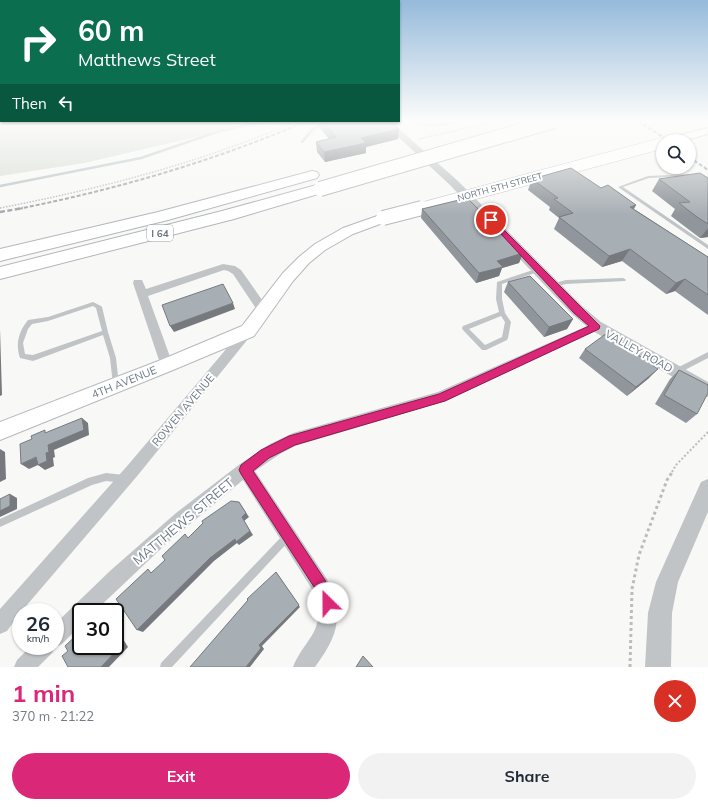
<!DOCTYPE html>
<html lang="en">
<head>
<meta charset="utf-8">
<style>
  body { margin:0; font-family:Mulish,sans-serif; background:#f2f2f3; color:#1f2937; height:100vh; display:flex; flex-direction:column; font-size:15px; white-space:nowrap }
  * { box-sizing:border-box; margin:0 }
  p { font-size:13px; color:#747a83 }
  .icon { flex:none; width:22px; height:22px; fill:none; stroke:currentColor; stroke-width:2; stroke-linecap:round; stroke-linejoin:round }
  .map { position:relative; height:667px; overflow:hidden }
  .sheet { display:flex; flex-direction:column; background:#fff; flex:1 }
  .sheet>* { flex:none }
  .top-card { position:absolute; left:0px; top:0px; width:400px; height:122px; box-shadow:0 1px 3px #0004; background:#0b6e4f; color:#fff; overflow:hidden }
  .fabs { position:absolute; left:656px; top:134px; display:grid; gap:8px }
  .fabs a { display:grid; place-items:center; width:40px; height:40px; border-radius:50%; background:#fff; box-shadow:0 1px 3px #0004; font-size:20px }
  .speed { position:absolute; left:12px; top:603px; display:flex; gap:8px; font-size:20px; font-weight:700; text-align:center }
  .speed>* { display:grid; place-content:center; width:52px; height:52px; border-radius:50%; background:#fff; box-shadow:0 1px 3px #0004; line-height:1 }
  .speed small { font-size:10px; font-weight:400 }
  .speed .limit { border:2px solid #111; border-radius:6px; background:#fff; color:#111 }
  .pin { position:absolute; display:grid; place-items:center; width:34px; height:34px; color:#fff; margin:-17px; border:2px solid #fff; border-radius:50%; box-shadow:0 1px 4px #0007 }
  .me { position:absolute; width:44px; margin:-22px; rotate:337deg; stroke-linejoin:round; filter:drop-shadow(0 0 3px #0008) }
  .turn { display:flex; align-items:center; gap:14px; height:84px; padding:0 12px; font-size:18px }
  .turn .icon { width:52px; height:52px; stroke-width:2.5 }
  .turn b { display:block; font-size:28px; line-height:34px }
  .then { display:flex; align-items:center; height:38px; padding:0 12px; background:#0003; gap:8px; font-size:15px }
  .round { display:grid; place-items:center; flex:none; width:42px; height:42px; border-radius:21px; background:#f2f2f3 }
  .headline { display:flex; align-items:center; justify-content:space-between; height:68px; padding:0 12px }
  h1 { font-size:24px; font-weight:700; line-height:30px; color:#db2777 }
  .button { display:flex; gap:8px; margin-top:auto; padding:8px 12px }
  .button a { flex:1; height:46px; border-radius:24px; background:#db2777; color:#fff; font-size:16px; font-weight:700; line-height:46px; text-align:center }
  .button a+a { background:#f2f2f3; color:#1f2937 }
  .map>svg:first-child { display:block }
</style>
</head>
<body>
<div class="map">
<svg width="708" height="667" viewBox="0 0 708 667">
  <rect width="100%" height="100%" fill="#f8f8f6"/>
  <path fill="#d8ddd5" d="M0,121H266L84,163L0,176Z"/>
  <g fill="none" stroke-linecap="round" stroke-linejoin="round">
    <path stroke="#bac4c8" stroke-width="2.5" d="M0,186L141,158L220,131L270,121"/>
    <g stroke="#b5b9bd" stroke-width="2">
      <path id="secondary" d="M708,128V134L681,141H664L665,139Z
        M383,214L388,215L389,218L388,221L353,234L325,250L309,263L293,281L254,336L173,370L0,440V422L161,360L242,326L283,273L299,257L315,244L343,228Z"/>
    </g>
    <g stroke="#b3b7ba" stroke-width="2">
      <path id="motorway" d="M312,171L317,172L319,175L317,178L168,220L0,261V249L158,212Z
        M320,184L325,186L328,189L325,192L234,219L0,279V267L222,211Z"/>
    </g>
    <path stroke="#babdbf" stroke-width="1.5" stroke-dasharray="1.5 1.5" stroke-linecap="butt" d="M419,139L498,121
      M0,208C103,188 200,163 297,121"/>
    <path stroke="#babdbf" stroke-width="2" stroke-dasharray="2 2" stroke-linecap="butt" d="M672,472L676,465L708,432"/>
    <path stroke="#babdbf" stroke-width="3" stroke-dasharray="3 3" stroke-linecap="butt" d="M630,667L632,589L639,555L667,480L673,471"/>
    <path fill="#c0c4c7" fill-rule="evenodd" d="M326,121H330L314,130L303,143H301V141L312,128Z
      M409,121L435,124L461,121C445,128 425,127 409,121Z
      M690,174L708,186V189L689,176L649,178L623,187L708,245V249L618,187L648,176Z
      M539,268L541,269L542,270L541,271L502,284V299L505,313L511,322L508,338L507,340L486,350H482L463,330L462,328L463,326L499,312L496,299L497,282ZM501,316L505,322L502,337L485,345L469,329Z
      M623,278L625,279L626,280L625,281L566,284L553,287L550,285L551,284L566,280Z
      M93,302L101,306L102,307L108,332L116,358L119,385L118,387L116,388L114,387L113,385L110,358L103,335L33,361L20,358C15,344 19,331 28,320L48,317ZM93,306L96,308L102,331L33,355L25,354L23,343L28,329L32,324L48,321Z
      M708,352V358L679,373L677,374L675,373L674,371L675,369Z
      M106,473L124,475L127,476L128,479L127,482L124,483L106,481L92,485L0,527V519L88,478Z
      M287,533L290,534L291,537L290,540L172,667H160L161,663L284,534Z"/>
    <path fill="#c0c4c7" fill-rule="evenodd" d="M223,264L235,266L241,270L267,307L269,310L267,313L263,314L259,313L233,274L228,271L224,270L148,296L173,365L172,369L167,370L162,369L133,283L134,280H142L146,289Z
      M596,322L600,323L602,326L600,329L446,401L295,446L280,454L255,471L327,579C344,616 339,634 315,667H293C305,638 324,634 317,597L243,480L166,544L94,612H81V625L62,644L55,647L52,653L38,667H14L17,660L31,646H55V624L111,570L176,513L240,464L270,444L293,433L438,392Z
      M248,326L252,328L254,331L252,334L138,475L21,612L7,631L0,634V609L128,465L244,328Z"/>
    <path fill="#c0c4c7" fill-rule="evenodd" d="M381,121H390L458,181L582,306L601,322L708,382V397L591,330L572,314L450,185Z
      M708,479V512L678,582L672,613L671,667H645L648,613L656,582L701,482Z"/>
    <use href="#secondary" fill="#fff" fill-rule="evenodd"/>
    <use href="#motorway" fill="#fff" fill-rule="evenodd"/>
    <path stroke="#a2a8ad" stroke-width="2" stroke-dasharray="4 2" stroke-linecap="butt" d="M638,121L669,141
      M689,157L708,170
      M18,209C118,189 214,161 307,121"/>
    <path stroke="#a2a8ad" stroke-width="2.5" stroke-dasharray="5 2.5" stroke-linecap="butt" d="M0,212L23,208"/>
    <g stroke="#b5b9bd" stroke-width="12" stroke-linecap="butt">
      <path id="secondary-bridge-far1" d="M418,209L663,143"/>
    </g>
    <g stroke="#b5b9bd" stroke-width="16" stroke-linecap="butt">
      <path id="secondary-bridge" d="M383,218L422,208"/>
    </g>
    <g stroke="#b3b7ba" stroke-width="16" stroke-linecap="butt">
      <path id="motorway-bridge" d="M320,189L554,121"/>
    </g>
    <use href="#secondary-bridge-far1" stroke="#fff" stroke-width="11"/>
    <use href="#secondary-bridge" stroke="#fff" stroke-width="14"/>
    <use href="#motorway-bridge" stroke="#fff" stroke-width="14"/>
  </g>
  <path fill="#90969b" d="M319,121H391L398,139L366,147V153L325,162L317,152L316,142L329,139L320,128Z
    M708,178V237L700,238L688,229L671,216L675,209L652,191L659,179Z
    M532,179L601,188L636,205L634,209L708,257V315L675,291L666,294L622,261L602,267L554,229L559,218L549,210L550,207L528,190Z
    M422,209L523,253L519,263L502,268L499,276L476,283L421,218Z
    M508,282L573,319L567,329L544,337L504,292Z
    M585,349L649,378L627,396L579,358Z
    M679,370L697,414L686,423L655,404L670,379Z"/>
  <path fill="#767a7e" d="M399,129L398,139L366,147V153L325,162L324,152L361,138Z
    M636,205L629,216L630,207Z
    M708,228V237L700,238Z
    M630,249L622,261L602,267L609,256Z
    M523,253L519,263L502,268L499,276L476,283L479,273L497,261Z
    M685,279L675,291L666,294L676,283Z
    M233,303L235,309L174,332L170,326Z
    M573,319L567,329L544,337L549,327Z
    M0,329L2,395L0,396Z
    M658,369L649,378L627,396L636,387Z
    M82,418L88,423L89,435L54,450L55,457L53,458L54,466L45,470L38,465L29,469L21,464L46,453L48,445Z
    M0,449L5,452L6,479L0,482Z
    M10,494L17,498V509L0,517V511Z
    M239,502L249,517L244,521L253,535L239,545L237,543L214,561L143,632L137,630L242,517Z
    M276,572L300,607L262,646L264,649L250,667H246Z
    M115,626L128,647L109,667H101L115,636Z"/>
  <path fill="#a8afb4" stroke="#767a7e" d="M322,121H391L399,129L361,138L366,143L324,152L316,142L336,137Z
    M571,168L601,188L608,185L636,205L630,207L708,257V295L685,279L676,283L630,249L609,256L559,217L573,213L554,199L558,198L532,179Z
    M700,173L708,178V224L697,217L679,203L690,202L659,179Z
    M467,198L523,253L497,261L503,267L479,273L422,209Z
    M530,276L573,319L549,327L508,282Z
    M223,284L233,303L170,326L162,305Z
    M607,333L658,369L636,387L585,349Z
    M679,370L708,385V393L697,414L664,395Z
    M82,418L84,430L48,445L49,452L46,453L47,461L38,465L36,457L21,464L20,444L32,439L31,436L45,430V433Z
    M10,494V506L0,511V499Z
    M231,501L239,502L246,513L242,517L250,531L236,542L235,539L210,558L137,630L116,599L148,569L151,573L165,560L162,556L185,534L188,538L203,523L202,521Z
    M276,572L299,605L259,645L261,648L246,667H190L248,600L247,599Z
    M81,631V646H115V636L121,646L101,667H68L62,656L68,651L65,646Z
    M363,656L373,667H356Z"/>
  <linearGradient id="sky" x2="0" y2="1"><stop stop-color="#95badb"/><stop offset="0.56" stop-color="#fcfcfb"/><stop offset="1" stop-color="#fcfcfb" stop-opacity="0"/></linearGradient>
  <rect width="708" height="215" fill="url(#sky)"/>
  <path fill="#db2777" stroke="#8e194d" d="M491,218L493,219L600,326L599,329L445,401L295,445L269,458L253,471L325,580L335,603L333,608L328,610L323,608L316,590L241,474L239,470L241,465L261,450L289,436L439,394L589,326L574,313L489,221L488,220Z"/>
  <g text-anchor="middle" stroke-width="4" stroke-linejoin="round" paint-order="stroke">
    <g font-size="9" fill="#6a7884" stroke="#fff">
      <text transform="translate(500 187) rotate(-15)" y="3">NORTH 5TH STREET</text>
    </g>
    <rect fill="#fff" stroke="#97a0a9" stroke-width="1" x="147" y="225" width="26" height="16" rx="3"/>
    <g font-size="10" font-weight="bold" fill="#6a7884">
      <text x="160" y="237">I 64</text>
    </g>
    <g font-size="11" fill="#6a7884" stroke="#fff">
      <text transform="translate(639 351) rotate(29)" y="4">VALLEY ROAD</text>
      <text transform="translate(124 382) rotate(-22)" y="4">4TH AVENUE</text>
      <text transform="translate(183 410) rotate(-50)" y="4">ROWEN AVENUE</text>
    </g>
    <g font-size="13" fill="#6a7884" stroke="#fff">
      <text transform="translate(183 521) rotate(-40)" y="5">MATTHEWS STREET</text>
    </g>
  </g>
</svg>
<div class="fabs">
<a><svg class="icon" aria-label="search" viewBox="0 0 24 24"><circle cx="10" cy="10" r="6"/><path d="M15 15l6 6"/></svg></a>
</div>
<div class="speed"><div>26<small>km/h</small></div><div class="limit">30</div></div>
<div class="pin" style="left:491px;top:220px;background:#d93025"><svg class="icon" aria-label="arrive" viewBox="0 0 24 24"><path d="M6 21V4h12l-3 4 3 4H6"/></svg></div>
<svg class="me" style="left:328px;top:603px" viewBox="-20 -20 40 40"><circle r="19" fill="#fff"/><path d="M0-13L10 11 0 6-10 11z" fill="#db2777"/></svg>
<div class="top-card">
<div class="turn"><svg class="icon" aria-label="right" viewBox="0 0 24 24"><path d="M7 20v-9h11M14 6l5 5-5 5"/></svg><div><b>60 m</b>Matthews Street</div></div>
<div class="then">Then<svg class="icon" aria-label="left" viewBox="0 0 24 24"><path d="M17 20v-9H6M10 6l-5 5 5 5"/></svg></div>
</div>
</div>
<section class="sheet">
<div class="headline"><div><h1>1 min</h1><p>370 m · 21:22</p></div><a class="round" style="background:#d93025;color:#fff"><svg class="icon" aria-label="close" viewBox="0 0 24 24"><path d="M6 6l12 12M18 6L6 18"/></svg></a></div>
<div class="button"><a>Exit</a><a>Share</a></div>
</section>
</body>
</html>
